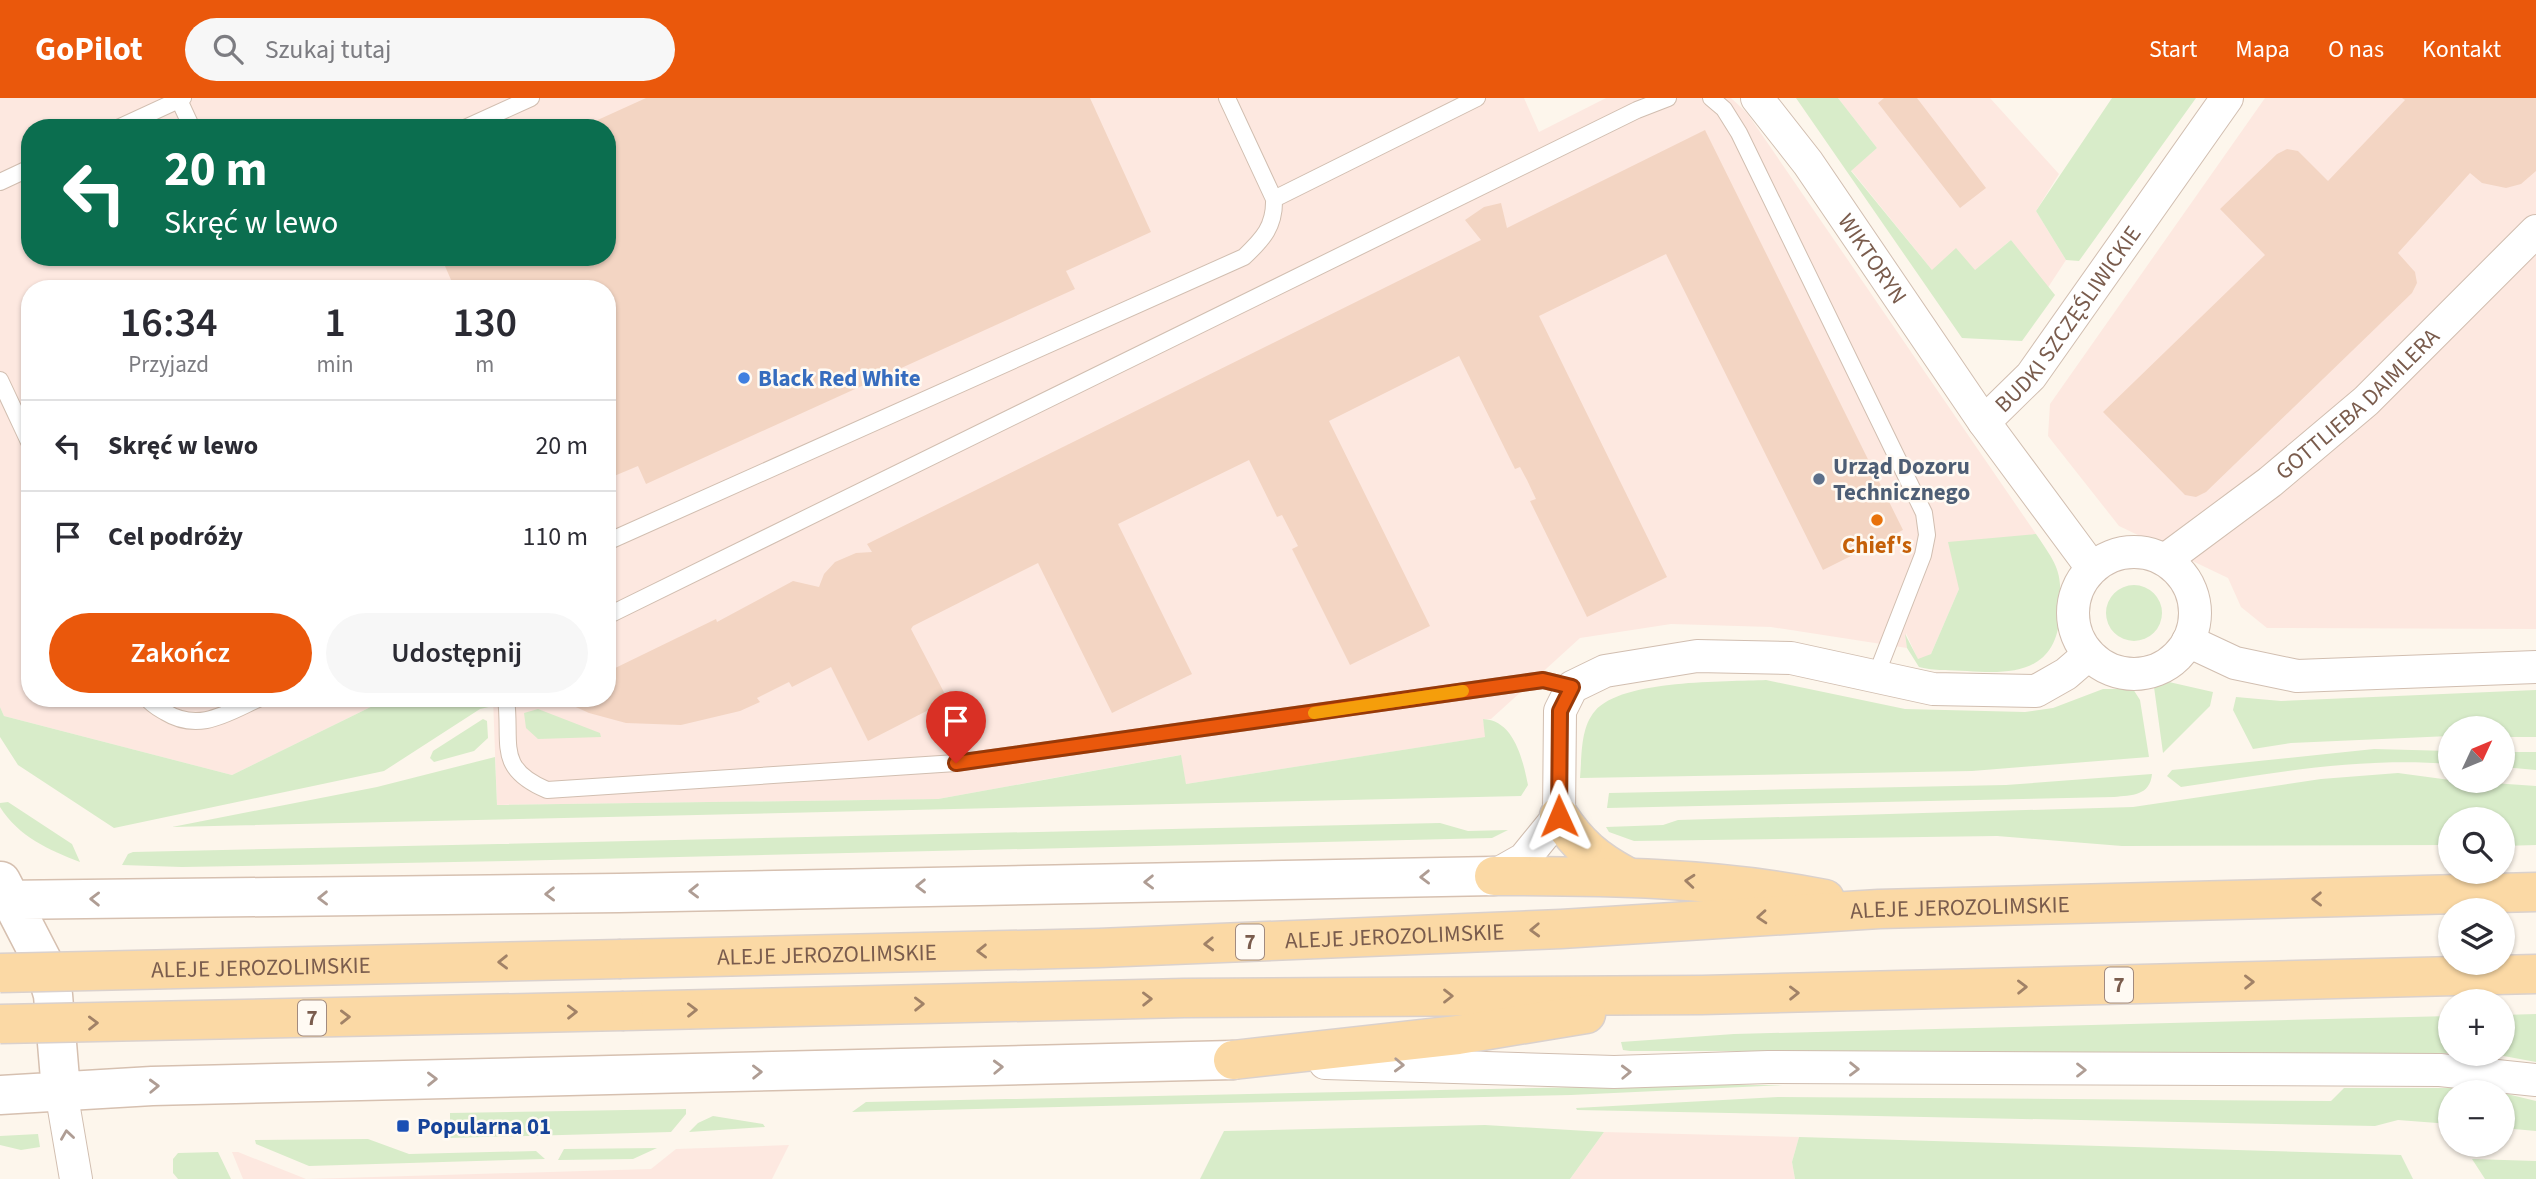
<!DOCTYPE html>
<html lang="pl">
<head>
<meta charset="utf-8">
<style>
  body { margin:0; font-family:"Source Sans 3",sans-serif; background:#f7f7f7; color:#2b2b33; height:100vh; display:flex; flex-direction:column; font-size:26px; white-space:nowrap }
  * { box-sizing:border-box; margin:0 }
  p { font-size:23px; color:#7c7c81 }
  .icon { flex:none; width:38px; height:38px; fill:none; stroke:currentColor; stroke-width:2; stroke-linecap:round; stroke-linejoin:round }
  .map { position:relative; flex:1; overflow:hidden }
  .details { position:absolute; left:21px; top:182px; width:595px; height:427px; display:flex; flex-direction:column; background:#fff; border-radius:28px; box-shadow:0 2px 5px #0004 }
  .details>* { flex:none }
  .guide { position:absolute; left:21px; top:21px; width:595px; height:147px; border-radius:28px; box-shadow:0 2px 5px #0004; background:#0b6e4f; color:#fff; overflow:hidden }
  .needle { width:46px; rotate:46deg }
  .fabs { position:absolute; left:2438px; top:618px; display:grid; gap:14px }
  .fabs a { display:grid; place-items:center; width:77px; height:77px; border-radius:50%; background:#fff; box-shadow:0 2px 5px #0004; font-size:35px }
  .pin { position:absolute; display:grid; place-items:center; width:60px; height:60px; color:#fff; margin:-72px -30px; border-radius:50% 50% 50% 0; rotate:-45deg; box-shadow:0 0 7px #0007 }
  .pin .icon { rotate:45deg }
  .me { position:absolute; width:77px; margin:-38px; rotate:359deg; stroke-linejoin:round; filter:drop-shadow(0 0 5px #0008) }
  .turn { display:flex; align-items:center; gap:24px; height:147px; padding:0 28px; font-size:32px }
  .turn .icon { width:91px; height:91px; stroke-width:2.5 }
  .turn b { display:block; font-size:49px; line-height:60px }
  .eta { display:flex; justify-content:space-evenly; align-items:center; height:119px; text-align:center }
  .eta b { font-size:42px; font-weight:600; line-height:49px }
  .button { display:flex; gap:14px; margin-top:auto; padding:14px 28px }
  .button a { flex:1; height:80px; border-radius:42px; background:#ea580c; color:#fff; font-size:28px; font-weight:600; line-height:80px; text-align:center }
  .button a+a { background:#f7f7f7; color:#2b2b33 }
  ul { padding:0; list-style:none }
  li { display:flex; align-items:center; gap:21px; height:91px; padding:0 28px; border-top:2px solid #e1e1e2 }
  li div { flex:1 }
  li b { display:block; font-size:26px }
  li em { font-style:normal }
  header { display:flex; align-items:center; gap:42px; box-sizing:border-box; height:98px; padding:0 35px; background:#ea580c; color:#fff }
  header strong { font-size:33px }
  nav { display:flex; gap:38px; margin-inline-start:auto; font-size:24px }
  .search { width:490px; height:63px; background:#f7f7f7; display:flex; align-items:center; gap:18px; box-sizing:border-box; padding:0 24px; border-radius:38px; color:#7c7c81; font-size:26px }
  .map>svg:first-child { display:block }
</style>
</head>
<body>
<header>
<strong>GoPilot</strong>
<div class="search"><svg class="icon" aria-label="search" viewBox="0 0 24 24"><circle cx="10" cy="10" r="6"/><path d="M15 15l6 6"/></svg>Szukaj tutaj</div>
<nav><a>Start</a><a>Mapa</a><a>O nas</a><a>Kontakt</a></nav>
</header>
<div class="map">
<svg width="2536" height="1081" viewBox="0 0 2536 1081">
  <rect width="100%" height="100%" fill="#fdf6ec"/>
  <path fill="#fde8e0" fill-rule="evenodd" d="M0,0H1524L1539,34L1606,0H1731L1747,15L2036,436L2023,438L1959,491L1931,556L1918,562L1906,535L1907,550L1771,529L1671,526L1580,540L1491,621H1483L1486,639L1186,686L1180,657L938,701L497,707L493,600H607V191H30V600H389L232,677L4,618L0,609ZM30,30H607V159H30Z
    M1838,0H1990L2059,76L2036,113L2066,162L2047,191L2011,142L1974,173L1932,172L1851,72L1877,50Z
    M2265,0H2536V531L2267,530L2241,509L2228,480L2119,428L2048,338L2050,306Z
    M1604,1034L1799,1039L1792,1064L1795,1081H1570Z
    M789,1047L772,1081H243L232,1054H238L306,1081L651,1071L676,1051Z"/>
  <path fill="#d8ecc9" d="M1796,0H1838L1877,50L1851,73L1932,172L1956,150L1975,172L2011,142L2055,197L2022,243L1962,240Z
    M2112,0H2196L2079,163L2066,162L2036,113Z
    M2036,436C2059,470 2062,473 2060,515C2057,573 2016,577 1967,573C1951,572 1934,573 1919,569L1907,550L1905,536L1918,561L1931,556L1959,491L1948,444Z
    M2106 515a28 28 0 1 1 56 0a28 28 0 1 1-56 0Z
    M1766,582L1905,611L2025,614L2053,610L2103,591H2133L2140,602L2149,659L1972,673L1580,680C1582,659 1580,630 1595,613C1622,581 1726,584 1766,582Z
    M2169,584L2213,594L2210,608L2163,655L2154,589Z
    M2536,592V639H2503L2502,630H2450V638L2291,645L2253,651L2233,612L2236,599L2281,603Z
    M389,600H493V608L480,611L384,673L114,730L18,667L0,639V609L4,618L232,677Z
    M538,611L600,635L601,639L538,641L526,630L524,615Z
    M483,621L487,623L488,640L474,653L434,664L430,660L433,653Z
    M1483,621C1514,622 1523,662 1528,687L1521,698L172,729L377,689L495,659L497,707L938,701L1181,657L1186,686L1485,639Z
    M2374,651L2450,653V666C2359,659 2271,675 2181,689L2167,678L2172,672Z
    M2503,654H2536V672L2503,669Z
    M2398,675L2450,682L2536,688V747L2503,748L2502,721H2450V747L2122,748L1997,738L1634,743L1609,734L1606,729L1663,727L1678,722L2133,709L2321,681Z
    M2152,676C2150,698 2132,697 2114,699L1607,710L1609,695L2006,687Z
    M8,704L72,746L80,764C49,752 19,739 0,709V705Z
    M1440,725L1468,733L1508,732L1492,740L508,763L182,769L122,767L128,756L133,754Z
    M2536,916V964L2493,956H2502L2503,917Z
    M2450,918V955C2176,960 1903,952 1630,953L1623,952L1621,944L1734,936Z
    M1683,987H1783L1571,997L852,1014L866,1004Z
    M2344,990H2469L2494,994H2450V1026L2398,1022L2375,1028L1577,1012L1576,1010L1778,999L2331,1003Z
    M2503,995L2536,1003V1033L2503,1030Z
    M686,1011V1016L671,1034L450,1040V1015Z
    M713,1018L763,1026L765,1029L689,1034L698,1025Z
    M1485,1027L1604,1034L1570,1081H1200L1224,1033Z
    M38,1036L40,1049L21,1052L0,1047V1038Z
    M1799,1039L2401,1057L2413,1081H1795L1792,1064Z
    M368,1041L409,1056L536,1053L545,1061L309,1068L256,1046L255,1042Z
    M657,1050L633,1061L558,1062L564,1051Z
    M218,1054L231,1081H178L173,1075V1061L178,1055Z
    M2472,1061L2536,1063V1081H2485Z"/>
  <path fill="#f3d5c3" d="M646,0H1090L1151,134L1066,173L1075,191L646,386L638,368L607,381V191H455L441,159H607V30H580Z
    M1884,0H1917L1986,90L1960,110L1878,5Z
    M2402,0H2536V73L2521,86L2506,90L2482,85L2470,75L2398,155L2415,174L2417,185L2412,195L2206,394L2196,399L2185,397L2103,314L2265,157L2220,111L2277,56L2287,51L2298,53L2328,83L2405,2Z
    M1705,32L1903,432L1823,472L1666,156L1539,218L1667,479L1587,519L1530,403L1536,401L1527,382L1520,369L1515,371L1459,258L1329,323L1430,528L1350,567L1292,451L1298,448L1282,417L1277,419L1249,362L1118,426L1192,576L1112,615L1038,465L913,528L911,531L948,602L868,643L831,569L792,589L789,584L757,600L760,604L740,613L681,627L626,625L589,615L556,600H607V574L716,521L717,524L793,483L819,489L824,476L835,464L856,455L872,454L867,446L1481,142L1465,122L1484,109L1501,105L1507,130Z"/>
  <g fill="none" stroke-linecap="round" stroke-linejoin="round">
    <g stroke="#d1beb0" stroke-width="18">
      <path id="lane" d="M1711,0L1724,11L1739,35L1924,415L1927,437L1923,457L1875,580
        M179,2L192,30
        M118,30L183,0
        M465,30L531,0
        M0,84L30,70
        M1274,101L1477,0
        M0,282L30,346
        M607,444L1244,159C1263,141 1275,128 1274,101L1227,0
        M607,518L1637,12L1668,0
        M147,600C152,607 158,610 165,614C199,635 227,615 260,600
        M506,600C512,646 495,670 547,692L956,665L1543,582L1572,589"/>
    </g>
    <g stroke="#d1beb0" stroke-width="34">
      <g id="street">
        <path id="s1" d="M1757,0L1808,65L1984,324"/>
        <circle cx="2134" cy="515" r="61"/>
        <path id="s2" d="M2165,462L2270,384L2366,303L2536,133"/>
        <path id="s3" d="M2092,470L1984,324L2031,278L2227,0"/>
        <path d="M2188,543L2235,565L2297,578L2536,569"/>
        <path d="M1494,778L1524,761L1559,718L1560,613L1572,589L1605,573L1697,558L1791,560L1933,591L2036,593L2066,576L2088,557"/>
        <path d="M1325,965L1614,974L1768,969L2440,972L2536,982"/>
        <path d="M61,993L76,1081"/>
      </g>
    </g>
    <g stroke="#d6c0b0" stroke-width="41">
      <path id="secondary" d="M1,783L44,866L53,897L61,993
        M0,802L619,795L1494,778
        M0,997L152,988L1233,962"/>
    </g>
    <g stroke="#dad1cd" stroke-width="41">
      <g id="primary">
        <path d="M1559,718C1578,747 1596,762 1626,778"/>
        <path d="M1494,778C1605,778 1715,779 1825,801"/>
        <path id="s4" d="M621,861L1099,850L1561,831L1879,811L2536,794"/>
        <path d="M624,913L1184,900L1702,897L2536,876"/>
        <path d="M1233,962L1458,937L1586,916"/>
      </g>
    </g>
    <use href="#lane" stroke="#fff" stroke-width="16"/>
    <use href="#street" stroke="#fff" stroke-width="32"/>
    <use href="#secondary" stroke="#fff" stroke-width="38"/>
    <use href="#primary" stroke="#fbd9a5" stroke-width="38"/>
    <g stroke="#dad1cd" stroke-width="41" stroke-linecap="butt">
      <g id="primary-bridge">
        <path id="s5" d="M0,875L621,861"/>
        <path d="M0,926L624,913"/>
      </g>
    </g>
    <use href="#primary-bridge" stroke="#fbd9a5" stroke-width="38"/>
  </g>
  <defs><path id="oneway-chevron" d="M-2-3.5L2.5 0L-2 3.5" fill="none" stroke-width="1.6" stroke-linecap="round" stroke-linejoin="round" transform="scale(1.75)"/></defs>
  <g stroke="#af9d94">
    <use href="#oneway-chevron" transform="translate(1425 779) rotate(179)"/>
    <use href="#oneway-chevron" transform="translate(1149 784) rotate(179)"/>
    <use href="#oneway-chevron" transform="translate(921 788) rotate(179)"/>
    <use href="#oneway-chevron" transform="translate(694 793) rotate(179)"/>
    <use href="#oneway-chevron" transform="translate(550 796) rotate(179)"/>
    <use href="#oneway-chevron" transform="translate(323 800) rotate(179)"/>
    <use href="#oneway-chevron" transform="translate(95 801) rotate(-179)"/>
    <use href="#oneway-chevron" transform="translate(1399 967) rotate(2)"/>
    <use href="#oneway-chevron" transform="translate(998 969) rotate(-2)"/>
    <use href="#oneway-chevron" transform="translate(1854 971) rotate(1)"/>
    <use href="#oneway-chevron" transform="translate(2081 972)"/>
    <use href="#oneway-chevron" transform="translate(757 974) rotate(-1)"/>
    <use href="#oneway-chevron" transform="translate(1626 974) rotate(-2)"/>
    <use href="#oneway-chevron" transform="translate(432 981) rotate(-1)"/>
    <use href="#oneway-chevron" transform="translate(154 988) rotate(-2)"/>
    <use href="#oneway-chevron" transform="translate(67 1037) rotate(-98)"/>
  </g>
  <g stroke="#a18267">
    <use href="#oneway-chevron" transform="translate(1690 783) rotate(-175)"/>
    <use href="#oneway-chevron" transform="translate(2317 801) rotate(179)"/>
    <use href="#oneway-chevron" transform="translate(1762 819) rotate(176)"/>
    <use href="#oneway-chevron" transform="translate(1535 832) rotate(178)"/>
    <use href="#oneway-chevron" transform="translate(1209 846) rotate(178)"/>
    <use href="#oneway-chevron" transform="translate(982 853) rotate(179)"/>
    <use href="#oneway-chevron" transform="translate(503 864) rotate(179)"/>
    <use href="#oneway-chevron" transform="translate(2249 884) rotate(-1)"/>
    <use href="#oneway-chevron" transform="translate(2022 889) rotate(-1)"/>
    <use href="#oneway-chevron" transform="translate(1794 895) rotate(-1)"/>
    <use href="#oneway-chevron" transform="translate(1448 898)"/>
    <use href="#oneway-chevron" transform="translate(1147 901) rotate(-1)"/>
    <use href="#oneway-chevron" transform="translate(919 906) rotate(-1)"/>
    <use href="#oneway-chevron" transform="translate(692 912) rotate(-1)"/>
    <use href="#oneway-chevron" transform="translate(572 914) rotate(-1)"/>
    <use href="#oneway-chevron" transform="translate(345 919) rotate(-1)"/>
    <use href="#oneway-chevron" transform="translate(93 925) rotate(-1)"/>
  </g>
  <g fill="none" stroke-linecap="round" stroke-linejoin="round">
    <g stroke="#983908" stroke-width="18">
      <path id="route" d="M956,665L1543,582L1572,589L1560,613L1559,718"/>
    </g>
    <use href="#route" stroke="#ea580c" stroke-width="12"/>
    <path stroke="#f59e0b" stroke-width="12" d="M1314,615L1463,593"/>
  </g>
  <circle fill="#3f7fe0" stroke="#fffaf3" stroke-width="2.5" cx="744" cy="280" r="7"/>
  <circle fill="#5c6f8a" stroke="#fffaf3" stroke-width="2.5" cx="1819" cy="381" r="7"/>
  <circle fill="#e8710a" stroke="#fffaf3" stroke-width="2.5" cx="1877" cy="422" r="7"/>
  <rect fill="#1a4fb4" stroke="#fffaf3" stroke-width="2.5" x="396" y="1021" width="14" height="14" rx="3.5"/>
  <g text-anchor="middle" stroke-width="5" stroke-linejoin="round" paint-order="stroke">
    <g fill="#fffaf3" stroke="#a28b7f" stroke-width="2">
      <rect x="1236" y="826.5" width="28" height="35" rx="5"/>
      <rect x="2105" y="869.5" width="28" height="35" rx="5"/>
      <rect x="298" y="902.5" width="28" height="35" rx="5"/>
    </g>
    <g font-size="21" font-weight="bold" fill="#7a5c4d">
      <text x="1250" y="851">7</text>
      <text x="2119" y="894">7</text>
      <text x="312" y="927">7</text>
    </g>
    <g font-size="23" fill="#7a5c4d" stroke="#fffaf3">
      <text dy="8" stroke="none"><textPath href="#s1" startOffset="198">WIKTORYN</textPath></text>
      <text dy="8" stroke="none"><textPath href="#s3" startOffset="315">BUDKI SZCZĘŚLIWICKIE</textPath></text>
      <text dy="8" stroke="none"><textPath href="#s2" startOffset="248">GOTTLIEBA DAIMLERA</textPath></text>
      <text dy="8" stroke="none"><textPath href="#s4" startOffset="1340">ALEJE JEROZOLIMSKIE</textPath></text>
      <text dy="8" stroke="none"><textPath href="#s4" startOffset="774">ALEJE JEROZOLIMSKIE</textPath></text>
      <text dy="8" stroke="none"><textPath href="#s4" startOffset="206">ALEJE JEROZOLIMSKIE</textPath></text>
      <text dy="8" stroke="none"><textPath href="#s5" startOffset="261">ALEJE JEROZOLIMSKIE</textPath></text>
    </g>
    <g font-size="23" font-weight="bold" fill="#366cbe" stroke="#fffaf3" text-anchor="start">
      <text x="758" y="288">Black Red White</text>
    </g>
    <g font-size="23" font-weight="bold" fill="#4e5e75" stroke="#fffaf3" text-anchor="start">
      <text x="1833" y="376">Urząd Dozoru<tspan x="1833" dy="26">Technicznego</tspan></text>
    </g>
    <g font-size="23" font-weight="bold" fill="#c56008" stroke="#fffaf3">
      <text x="1877" y="455">Chief's</text>
    </g>
    <g font-size="23" font-weight="bold" fill="#164399" stroke="#fffaf3" text-anchor="start">
      <text x="417" y="1036">Popularna 01</text>
    </g>
  </g>
</svg>
<div class="fabs">
<a><svg class="needle" viewBox="-14 -14 28 28"><path d="M0-13l5 13h-10z" fill="#e53935"/><path d="M0 13l5-13h-10z" fill="#7c7c81"/></svg></a>
<a><svg class="icon" aria-label="search" viewBox="0 0 24 24"><circle cx="10" cy="10" r="6"/><path d="M15 15l6 6"/></svg></a>
<a><svg class="icon" aria-label="layers" viewBox="0 0 24 24"><path d="M12 4l9 5-9 5-9-5zM3 14l9 5 9-5"/></svg></a>
<a>+</a>
<a>−</a>
</div>
<div class="pin" style="left:956px;top:665px;background:#d93025"><svg class="icon" aria-label="arrive" viewBox="0 0 24 24"><path d="M6 21V4h12l-3 4 3 4H6"/></svg></div>
<svg class="me" style="left:1559px;top:718px" viewBox="-20 -20 40 40"><path d="M0-17L14 15 0 8-14 15z" fill="#ea580c" stroke="#fff" stroke-width="4"/></svg>
<div class="guide">
<div class="turn"><svg class="icon" aria-label="left" viewBox="0 0 24 24"><path d="M17 20v-9H6M10 6l-5 5 5 5"/></svg><div><b>20 m</b>Skręć w lewo</div></div>
</div>
<section class="details">
<div class="eta">
<div><b>16:34</b><p>Przyjazd</p></div>
<div><b>1</b><p>min</p></div>
<div><b>130</b><p>m</p></div>
</div>
<ul>
<li><svg class="icon" aria-label="left" viewBox="0 0 24 24"><path d="M17 20v-9H6M10 6l-5 5 5 5"/></svg><div><b>Skręć w lewo</b></div><em>20 m</em></li>
<li><svg class="icon" aria-label="arrive" viewBox="0 0 24 24"><path d="M6 21V4h12l-3 4 3 4H6"/></svg><div><b>Cel podróży</b></div><em>110 m</em></li>
</ul>
<div class="button"><a>Zakończ</a><a>Udostępnij</a></div>
</section>
</div>
</body>
</html>
